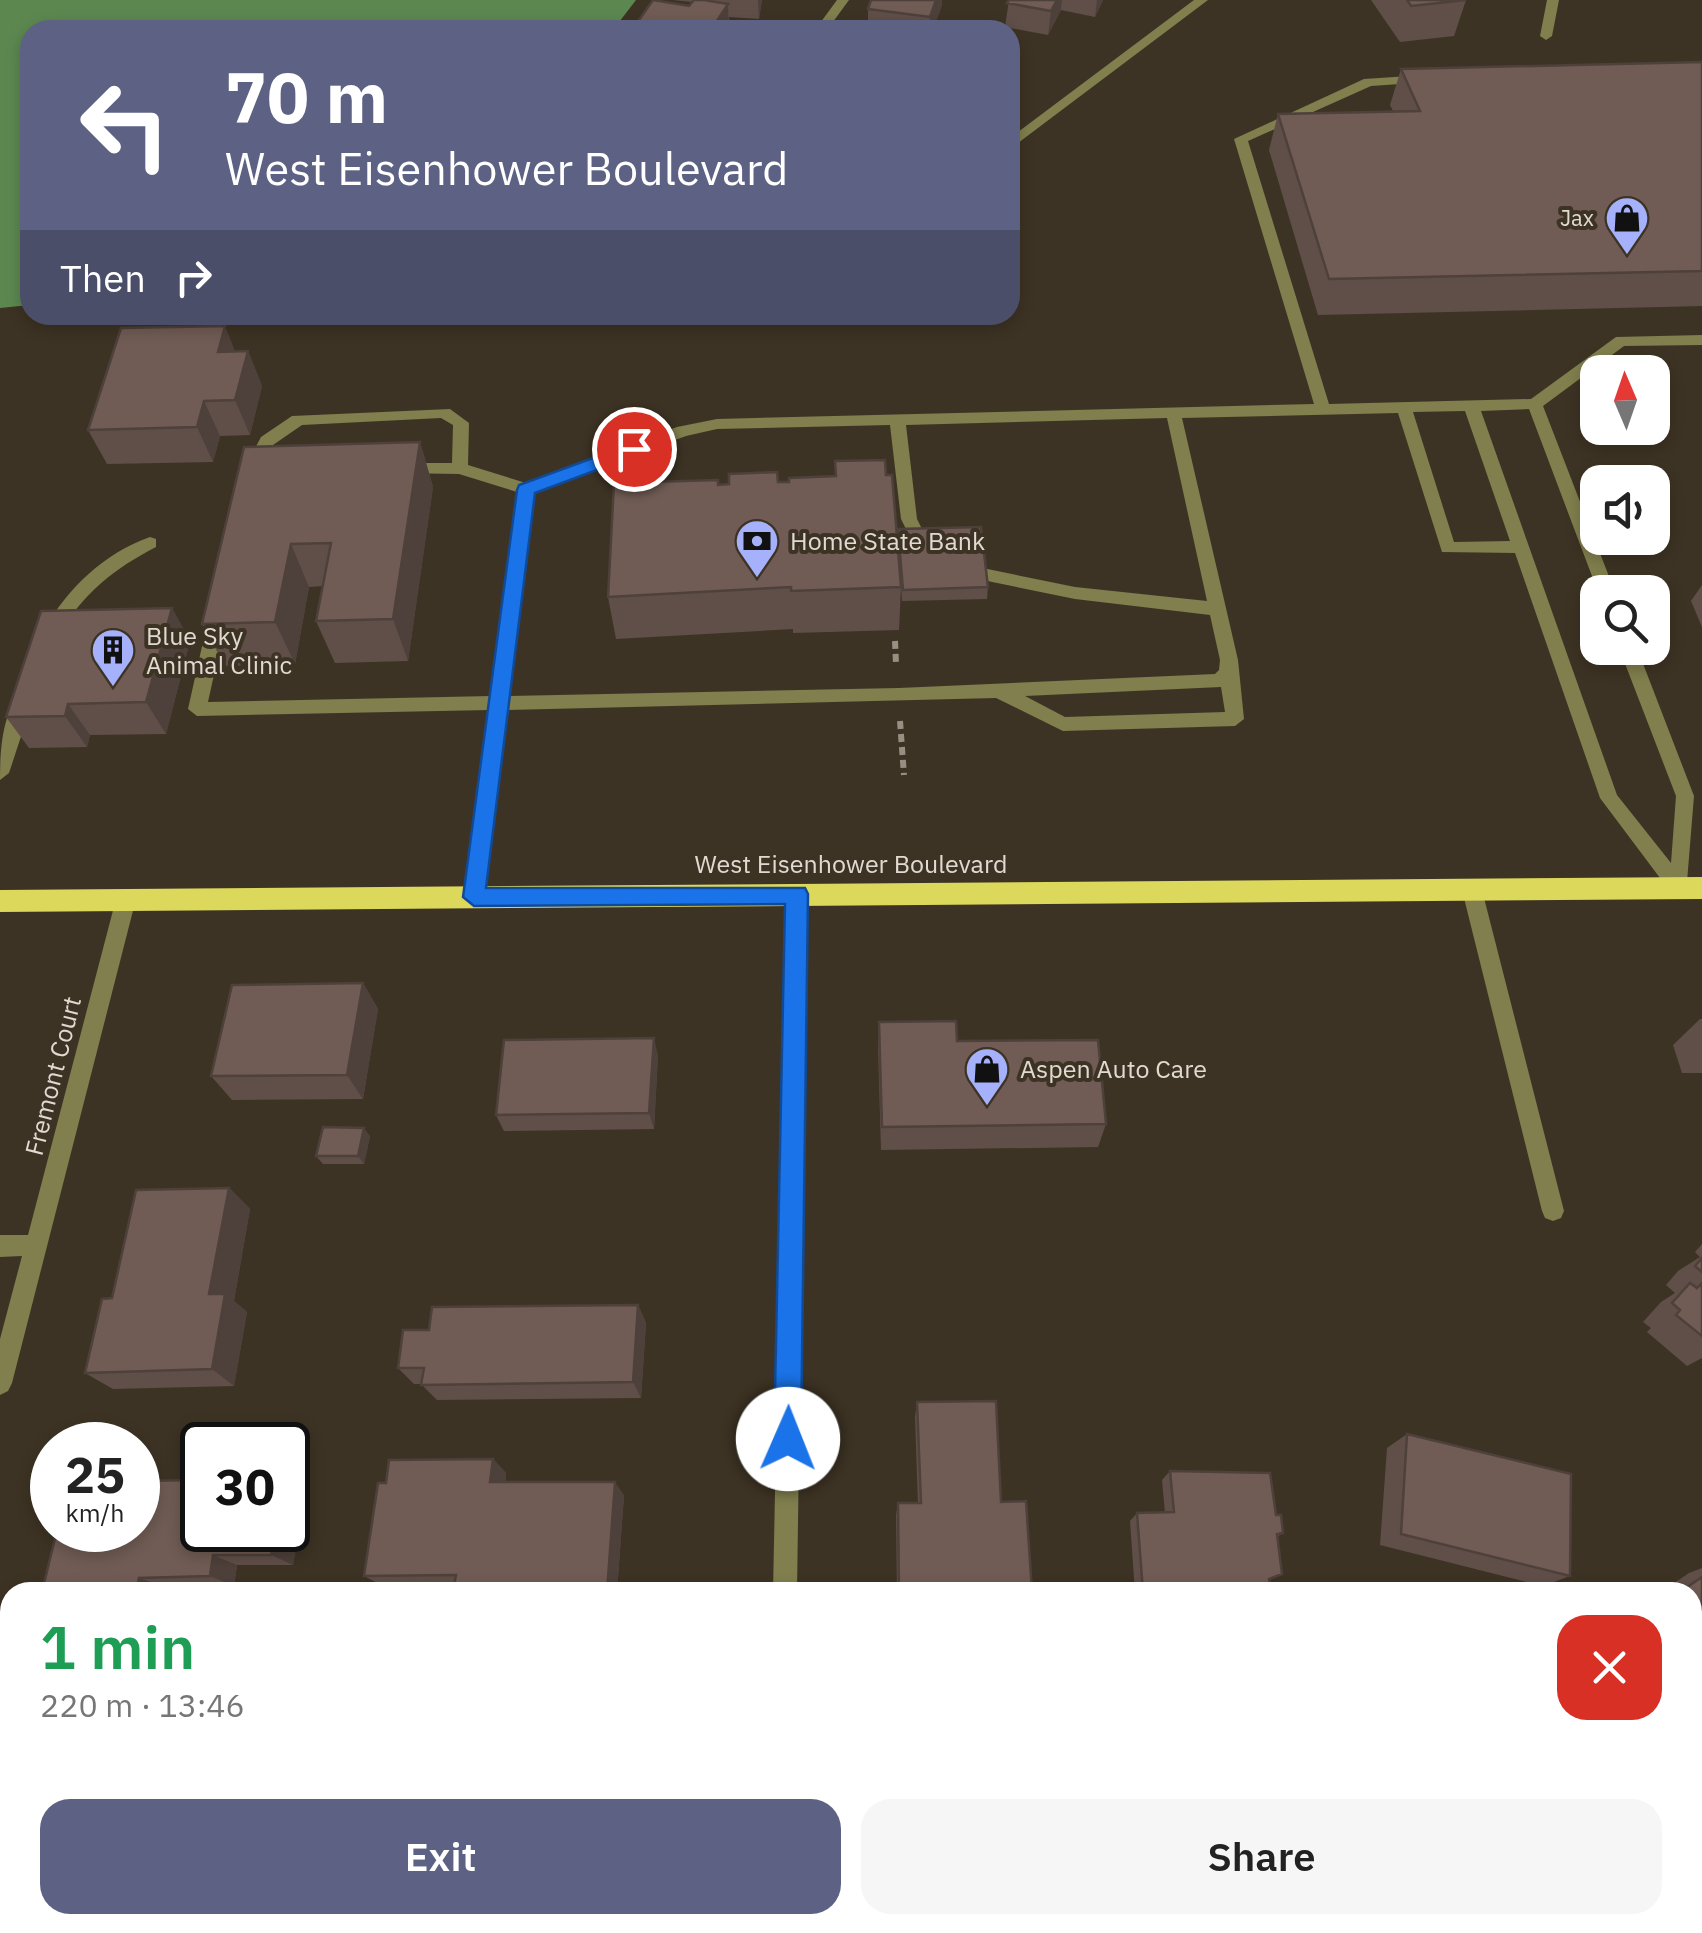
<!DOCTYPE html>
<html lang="en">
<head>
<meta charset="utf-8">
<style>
  body { margin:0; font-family:"IBM Plex Sans",sans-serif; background:#f6f6f6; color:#222; height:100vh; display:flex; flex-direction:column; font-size:38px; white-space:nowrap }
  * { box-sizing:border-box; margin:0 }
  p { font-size:32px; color:#767676 }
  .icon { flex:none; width:55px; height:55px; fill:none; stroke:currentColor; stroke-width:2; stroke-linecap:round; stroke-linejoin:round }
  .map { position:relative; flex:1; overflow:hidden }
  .sheet { position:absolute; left:0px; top:1582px; width:1702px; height:352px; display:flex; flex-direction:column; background:#fff; border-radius:30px 30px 0 0; box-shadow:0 5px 15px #0003 }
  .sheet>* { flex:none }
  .banner { position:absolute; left:20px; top:20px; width:1000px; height:305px; border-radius:30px; box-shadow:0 5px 15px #0003; background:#5d6284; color:#fff; overflow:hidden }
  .needle { width:65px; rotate:358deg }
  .controls { position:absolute; left:1580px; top:355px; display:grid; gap:20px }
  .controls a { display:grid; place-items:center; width:90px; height:90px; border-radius:20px; background:#fff; box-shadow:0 5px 15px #0003; font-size:50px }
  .speed { position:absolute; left:30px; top:1422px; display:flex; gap:20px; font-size:50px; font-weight:700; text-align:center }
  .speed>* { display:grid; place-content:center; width:130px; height:130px; border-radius:50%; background:#fff; box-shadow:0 5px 15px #0003; line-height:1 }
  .speed small { font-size:25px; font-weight:400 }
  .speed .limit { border:5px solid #111; border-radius:15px; background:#fff; color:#111 }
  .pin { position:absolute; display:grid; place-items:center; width:85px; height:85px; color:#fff; margin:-42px; border:5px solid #fff; border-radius:50%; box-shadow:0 2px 10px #0007 }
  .me { position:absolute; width:110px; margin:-55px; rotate:1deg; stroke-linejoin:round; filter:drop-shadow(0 0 8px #0008) }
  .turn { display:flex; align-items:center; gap:35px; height:210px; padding:0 40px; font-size:45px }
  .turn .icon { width:130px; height:130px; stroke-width:2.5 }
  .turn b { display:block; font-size:70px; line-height:85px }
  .then { display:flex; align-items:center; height:95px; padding:0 40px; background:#0003; gap:20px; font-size:38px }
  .round { display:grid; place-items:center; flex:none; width:105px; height:105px; border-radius:30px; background:#f6f6f6 }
  .head { display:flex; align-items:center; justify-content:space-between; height:170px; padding:0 40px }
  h1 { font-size:60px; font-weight:600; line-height:75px; color:#1e9e55 }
  .primary-button { display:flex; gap:20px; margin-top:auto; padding:20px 40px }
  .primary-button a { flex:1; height:115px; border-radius:30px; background:#5d6284; color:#fff; font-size:40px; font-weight:600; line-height:115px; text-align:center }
  .primary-button a+a { background:#f6f6f6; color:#222 }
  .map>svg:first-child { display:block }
</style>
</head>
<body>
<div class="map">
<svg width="1702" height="1933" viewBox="0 0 1702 1933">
  <rect width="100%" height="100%" fill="#3d3324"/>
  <path fill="#5c8850" d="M0,0H636L613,30H30V305L0,308Z"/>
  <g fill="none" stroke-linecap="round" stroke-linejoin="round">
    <path stroke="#978f83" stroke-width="6" stroke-dasharray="8 5" stroke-linecap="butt" d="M895,641L896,664
      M900,721L904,775"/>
    <path fill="#807f4d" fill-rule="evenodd" d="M1547,0H1559L1552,36L1546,40L1540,36Z
      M1425,75L1430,76V82L1371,86L1248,141L1329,404L1531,399L1616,337L1702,335V345L1624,346L1543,406L1615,592H1598L1529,409L1481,411L1617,795L1671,863L1676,796L1619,648H1637L1694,796L1686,894H1672L1600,798L1515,553L1442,552L1398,413L1182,418L1238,660L1244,719L1235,726L1063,731L996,698L507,710L484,897L481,903H467L464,897L489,710L197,716L188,709L209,615L218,609L227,615L208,702L491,696L517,492L459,474L397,473L395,469L403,463H452L453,425L441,418L302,425L273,445L257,475H245L243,471L261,437L292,416L450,409L469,423L468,465L526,483L677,427L717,419L1314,404L1234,139L1364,79ZM1465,411L1510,541L1454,542L1413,412ZM1167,418L1207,601L1075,587L963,564L955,570L963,576L1075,599L1210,615L1220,660L1219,670L1215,674L899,688L509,696L534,492L686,436L717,429L890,425L901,519L920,557L926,559L934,553L917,519L906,425ZM1221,687L1225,712L1065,717L1025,696Z
      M150,537L156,539V547C115,568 82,594 59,635H47L44,630C67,589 104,553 150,537Z
      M23,696L32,703L9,773L0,780C0,758 1,707 23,696Z
      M1472,882L1479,884L1482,890L1564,1211L1561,1218L1553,1221L1545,1218L1542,1211L1462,890L1465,884Z"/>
    <path fill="#807f4d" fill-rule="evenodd" d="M837,0H849L827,30H815Z
      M1194,0H1208L1010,149V138Z
      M797,886L804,888L807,894L797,1592H773L787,894L790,888Z
      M126,891L133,893L136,899L12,1383L8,1391L0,1395V1339L22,1256L0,1257V1235H28L116,899L119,893Z
      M0,1764H10V1790H0Z
      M766,1925H794V1933H766Z
      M1662,1925H1692L1696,1933H1666Z"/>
    <path fill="#dcd85c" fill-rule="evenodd" d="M1702,877V899L0,912V890Z"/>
  </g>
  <path fill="#604f48" d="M673,0H762L759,19L729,17L730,29L689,6L692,2Z
    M871,0H942V5L933,30H868V9Z
    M1009,0H1103L1095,17L1061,10L1048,35L1005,27Z
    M1371,0H1466L1454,36L1400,42Z
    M1702,62V306L1318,315L1269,150L1278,114L1393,111L1390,105L1401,69Z
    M235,351H248L262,386L250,435L220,436L213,462L107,464L88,430Z
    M420,442L433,487L408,661L335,663L316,621L323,586L309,587L295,664L225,666L202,624L244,447Z
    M886,475L901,587L899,630L793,633V629L616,639L608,597L719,485Z
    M898,541L988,587L987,599L902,601Z
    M1702,585V627L1691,601Z
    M172,608L190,641L166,734L90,735L87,747L29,748L6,717Z
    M363,983L378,1009L363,1099L232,1100L211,1076Z
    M1700,1019H1702V1073H1682L1673,1045Z
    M879,1022L957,1041L1106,1124L1098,1147L881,1150L878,1048Z
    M658,1055L654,1129L504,1131L496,1115Z
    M370,1136L364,1164H323L316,1156Z
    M229,1188L250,1209L234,1301L247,1312L234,1386L113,1389L85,1373L112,1298Z
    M1702,1244V1358L1687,1366L1647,1332L1651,1328L1643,1322L1661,1302L1675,1293L1666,1285L1678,1271L1700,1257L1695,1252Z
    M638,1305L646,1323L641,1398L437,1400L421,1384H414L398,1368L429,1330Z
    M917,1402L1001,1502L1032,1592H897L896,1515L898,1503H918L915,1417Z
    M1407,1434L1570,1576L1543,1586L1380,1545L1387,1448Z
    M493,1459L506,1473L505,1482L624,1495L617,1592H466L454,1585L383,1586L364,1576L386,1483Z
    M309,1471L293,1565H237L234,1586L166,1587L165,1592H42L202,1480Z
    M1170,1471L1276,1515L1283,1533L1277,1537L1270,1581L1271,1592H1135L1130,1521L1137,1513H1165L1162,1480Z
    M1702,1568V1731L1692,1732V1592H1661L1689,1573Z
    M1394,1925H1519L1523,1933H1375Z"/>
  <path fill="#4e403b" d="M758,0H762L759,19Z
    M936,0H942V5L933,30H930V17Z
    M1057,0H1062L1061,10L1048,35L1051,11Z
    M1097,0H1103L1095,17Z
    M728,4L729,30H711Z
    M225,326L239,361L218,352Z
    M248,351L262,386L250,435L235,400Z
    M204,401L220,436L213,462L197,427Z
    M420,442L433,487L408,661L393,619Z
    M291,544L309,587L295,664L275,622Z
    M172,608L190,641L166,734L146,702Z
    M68,704L90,735L87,747L65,716Z
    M363,983L378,1009L363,1099L347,1075Z
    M654,1038L658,1055L654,1129L649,1113Z
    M364,1128L370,1136L364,1164L358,1156Z
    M229,1188L250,1209L234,1301L247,1312L234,1386L212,1369L209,1294Z
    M638,1305L646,1323L641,1398L633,1382Z
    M288,1457L309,1471L293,1565L271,1555L275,1530H288Z
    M493,1459L506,1473L504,1495L490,1482Z
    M615,1482L624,1495L617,1592H608Z
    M213,1555L237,1565L234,1586L210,1576Z
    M139,1578L166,1587L165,1592H136Z"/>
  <path fill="#705c54" stroke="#4e403b" stroke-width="2.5" d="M653,0L689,6L694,0H704L728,4L711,30H632Z
    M871,0H936L930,17L868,9Z
    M1009,0H1057L1051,11L1007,3Z
    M1407,0H1466L1411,6Z
    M1702,62V271L1329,279L1278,114L1420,111L1401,69Z
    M225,326L218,352L248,351L235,400L204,401L197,427L88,430L121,328Z
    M420,442L393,619L316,621L331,543L291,544L275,622L202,624L244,447Z
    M885,460L886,475H892L901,587L791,591V587L608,597L614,483L718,480V485L729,484V474L777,472L778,482H789V478L836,476L835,461Z
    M981,527L988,587L903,590L898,529Z
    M172,608L146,702L68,704L65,716L6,717L41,611Z
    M363,983L347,1075L211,1076L232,985Z
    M956,1021L957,1041L1098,1040L1106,1124L882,1127L879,1022Z
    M654,1038L649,1113L496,1115L504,1040Z
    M323,1127L364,1128L358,1156H316Z
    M229,1188L209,1294H225L212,1369L85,1373L102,1299L112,1298L136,1190Z
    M1702,1258V1272L1695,1266Z
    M1690,1283L1697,1288L1702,1283V1336L1676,1315L1680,1310L1672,1303Z
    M638,1305L633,1382L421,1385L424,1368H398L403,1330H429L432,1307Z
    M996,1401L1001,1502L1026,1501L1032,1592H899L898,1503H921L917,1402Z
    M1407,1434L1571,1474L1570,1576L1401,1534Z
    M493,1459L490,1482H615L607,1592H480L481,1585H454L456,1575L364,1576L378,1483H386L389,1460Z
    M1170,1471L1270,1473L1276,1515H1281L1283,1533L1277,1534L1282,1574L1269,1579L1271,1592H1143L1137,1513L1174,1512Z
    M202,1480V1530H275L271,1555H213L210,1576L139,1578L136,1592H42L57,1530H138V1481Z
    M1702,1577V1699L1692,1686V1592H1680Z
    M934,1925H1056L1058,1933H935Z
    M1429,1925H1519L1523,1933H1410Z"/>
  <path fill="#1a73e8" stroke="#114b97" stroke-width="2.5" d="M634,443L640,445V454L535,493L486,888H805L808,894L801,1439L797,1449L788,1453L778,1449L774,1439L785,904L474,906L463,897L517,490L519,485Z"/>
  <defs>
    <g id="shop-pin" transform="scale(2.25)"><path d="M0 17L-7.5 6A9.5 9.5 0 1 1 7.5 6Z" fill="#a6b1fc" stroke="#3d3324"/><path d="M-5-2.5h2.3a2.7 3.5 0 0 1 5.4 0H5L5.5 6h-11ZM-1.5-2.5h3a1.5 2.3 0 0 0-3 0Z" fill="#111"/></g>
    <g id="bank-pin" transform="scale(2.25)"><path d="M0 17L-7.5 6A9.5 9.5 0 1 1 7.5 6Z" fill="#a6b1fc" stroke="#3d3324"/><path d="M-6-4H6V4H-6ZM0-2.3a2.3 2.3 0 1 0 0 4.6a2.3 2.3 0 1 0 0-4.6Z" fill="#111"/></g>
    <g id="building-pin" transform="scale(2.25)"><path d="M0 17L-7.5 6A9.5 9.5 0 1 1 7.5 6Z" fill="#a6b1fc" stroke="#3d3324"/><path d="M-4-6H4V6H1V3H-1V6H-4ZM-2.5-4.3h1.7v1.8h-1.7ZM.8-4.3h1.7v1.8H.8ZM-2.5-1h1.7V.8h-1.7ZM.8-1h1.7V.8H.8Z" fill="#111"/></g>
  </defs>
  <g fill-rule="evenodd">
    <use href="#shop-pin" x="1627" y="218"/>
    <use href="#bank-pin" x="757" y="541"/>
    <use href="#building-pin" x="113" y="650"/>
    <use href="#shop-pin" x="987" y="1069"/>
  </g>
  <g text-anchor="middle" stroke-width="8" stroke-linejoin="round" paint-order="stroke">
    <g font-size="22" fill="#e1dad1" stroke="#3d3324" text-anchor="end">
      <text x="1594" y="226">Jax</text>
    </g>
    <g font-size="25" fill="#e1dad1" stroke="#3d3324" text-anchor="start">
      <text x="790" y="550">Home State Bank</text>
      <text x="146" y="645">Blue Sky<tspan x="146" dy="29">Animal Clinic</tspan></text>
      <text x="1020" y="1078">Aspen Auto Care</text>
    </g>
    <g font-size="25" fill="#e1dad1" stroke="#3d3324">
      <text x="851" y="873">West Eisenhower Boulevard</text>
      <text transform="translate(53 1076) rotate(-76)" y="9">Fremont Court</text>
    </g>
  </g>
</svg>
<div class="controls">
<a><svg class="needle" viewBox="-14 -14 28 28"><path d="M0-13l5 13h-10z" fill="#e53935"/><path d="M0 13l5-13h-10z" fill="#767676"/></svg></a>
<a><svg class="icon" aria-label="sound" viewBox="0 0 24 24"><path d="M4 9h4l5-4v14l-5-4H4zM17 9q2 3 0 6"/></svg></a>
<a><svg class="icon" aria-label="search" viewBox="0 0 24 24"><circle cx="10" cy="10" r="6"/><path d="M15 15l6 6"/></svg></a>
</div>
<div class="speed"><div>25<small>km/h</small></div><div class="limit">30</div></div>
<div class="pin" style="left:634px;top:449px;background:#d93025"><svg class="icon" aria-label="arrive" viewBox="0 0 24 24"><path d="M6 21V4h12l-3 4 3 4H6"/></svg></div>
<svg class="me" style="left:788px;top:1439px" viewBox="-20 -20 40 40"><circle r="19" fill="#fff"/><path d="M0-13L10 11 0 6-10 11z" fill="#1a73e8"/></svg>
<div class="banner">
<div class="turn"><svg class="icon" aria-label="left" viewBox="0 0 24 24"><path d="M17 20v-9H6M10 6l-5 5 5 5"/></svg><div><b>70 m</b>West Eisenhower Boulevard</div></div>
<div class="then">Then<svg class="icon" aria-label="right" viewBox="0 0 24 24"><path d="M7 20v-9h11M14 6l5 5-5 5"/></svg></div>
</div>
<section class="sheet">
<div class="head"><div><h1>1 min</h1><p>220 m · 13:46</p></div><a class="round" style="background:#d93025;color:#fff"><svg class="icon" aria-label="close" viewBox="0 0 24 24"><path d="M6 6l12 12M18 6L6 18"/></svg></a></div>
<div class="primary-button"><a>Exit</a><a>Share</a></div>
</section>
</div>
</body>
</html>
